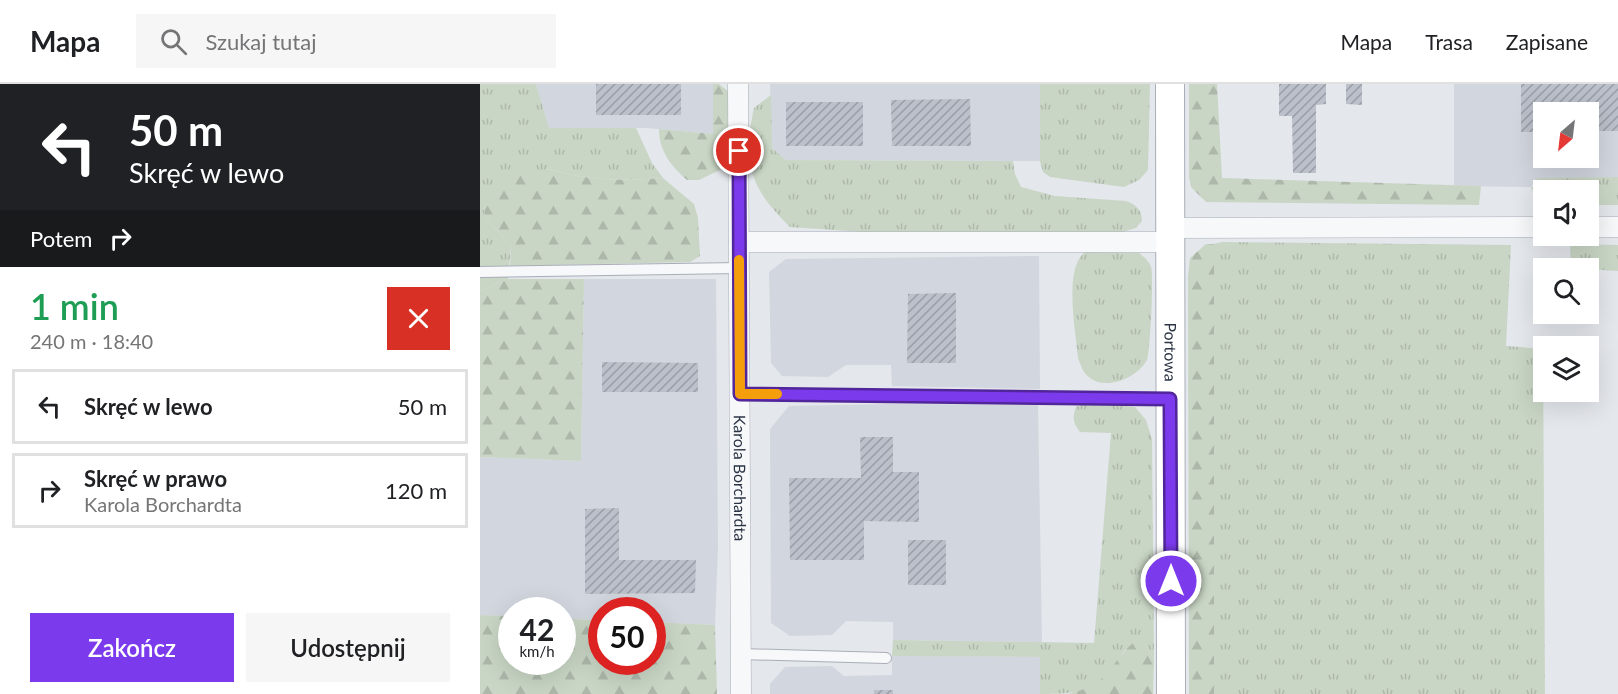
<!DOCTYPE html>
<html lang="pl">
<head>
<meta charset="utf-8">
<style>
  body { margin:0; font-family:Lato,sans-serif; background:#f6f6f6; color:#202124; height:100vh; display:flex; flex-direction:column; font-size:22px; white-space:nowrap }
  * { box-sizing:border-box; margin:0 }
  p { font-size:20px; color:#757577 }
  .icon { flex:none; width:33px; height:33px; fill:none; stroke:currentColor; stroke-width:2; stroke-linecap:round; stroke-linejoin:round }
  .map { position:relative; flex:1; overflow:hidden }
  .drawer { display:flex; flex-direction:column; background:#fff; width:480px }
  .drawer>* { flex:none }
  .guide { background:#202124; color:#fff; overflow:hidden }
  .needle { width:39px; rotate:208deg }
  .tools { position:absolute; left:1053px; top:18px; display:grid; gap:12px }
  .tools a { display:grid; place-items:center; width:66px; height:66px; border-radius:0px; background:#fff; box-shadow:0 6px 24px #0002; font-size:30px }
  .speed { position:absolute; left:18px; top:513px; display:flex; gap:12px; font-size:30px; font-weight:700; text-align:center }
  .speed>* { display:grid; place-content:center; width:78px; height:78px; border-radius:50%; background:#fff; box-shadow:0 6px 24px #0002; line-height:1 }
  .speed small { font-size:15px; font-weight:400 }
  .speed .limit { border:9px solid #d22; background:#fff; color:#111 }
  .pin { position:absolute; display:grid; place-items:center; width:51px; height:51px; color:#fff; margin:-26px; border:3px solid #fff; border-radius:50%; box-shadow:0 2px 6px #0007 }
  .me { position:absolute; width:66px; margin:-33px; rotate:0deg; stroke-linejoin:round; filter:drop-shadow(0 0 4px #0008) }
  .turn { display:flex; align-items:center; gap:21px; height:126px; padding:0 30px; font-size:27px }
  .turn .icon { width:78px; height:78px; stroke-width:2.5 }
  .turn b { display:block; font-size:42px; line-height:51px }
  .then { display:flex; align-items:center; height:57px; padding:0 30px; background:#0003; gap:12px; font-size:22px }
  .round { display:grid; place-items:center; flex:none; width:63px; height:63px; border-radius:0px; background:#f6f6f6 }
  .summary { display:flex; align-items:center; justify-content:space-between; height:102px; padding:0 30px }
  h1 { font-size:36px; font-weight:600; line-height:45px; color:#1e9e55 }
  .primary-button { display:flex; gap:12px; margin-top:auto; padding:12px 30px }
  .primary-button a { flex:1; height:69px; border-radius:0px; background:#7c3aed; color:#fff; font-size:24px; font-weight:600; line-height:69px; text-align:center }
  .primary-button a+a { background:#f6f6f6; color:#202124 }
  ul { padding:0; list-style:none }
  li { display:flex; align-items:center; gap:18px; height:75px; margin:0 12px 9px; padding:0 18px; border:3px solid #e0e0e0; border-radius:0px }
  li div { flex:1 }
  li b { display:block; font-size:22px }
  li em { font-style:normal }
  header { display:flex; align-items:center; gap:36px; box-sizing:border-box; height:84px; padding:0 30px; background:#fff; border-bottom:2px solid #e0e0e0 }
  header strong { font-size:28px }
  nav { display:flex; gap:33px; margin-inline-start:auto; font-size:21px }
  .search { width:420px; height:54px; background:#f6f6f6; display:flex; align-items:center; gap:15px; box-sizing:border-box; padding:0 21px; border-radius:0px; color:#757577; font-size:22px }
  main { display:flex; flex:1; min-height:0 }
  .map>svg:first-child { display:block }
</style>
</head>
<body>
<header>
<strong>Mapa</strong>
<div class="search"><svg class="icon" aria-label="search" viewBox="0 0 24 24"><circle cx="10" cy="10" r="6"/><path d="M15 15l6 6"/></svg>Szukaj tutaj</div>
<nav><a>Mapa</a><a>Trasa</a><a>Zapisane</a></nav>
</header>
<main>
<section class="drawer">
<div class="guide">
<div class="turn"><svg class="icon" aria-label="left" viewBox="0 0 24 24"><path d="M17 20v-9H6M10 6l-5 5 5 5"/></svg><div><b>50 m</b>Skręć w lewo</div></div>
<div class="then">Potem<svg class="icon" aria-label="right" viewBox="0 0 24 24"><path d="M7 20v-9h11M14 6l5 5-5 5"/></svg></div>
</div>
<div class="summary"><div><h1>1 min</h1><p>240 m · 18:40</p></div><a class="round" style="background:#d93025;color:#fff"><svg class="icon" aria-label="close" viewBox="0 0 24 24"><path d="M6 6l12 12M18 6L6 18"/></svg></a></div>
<ul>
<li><svg class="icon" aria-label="left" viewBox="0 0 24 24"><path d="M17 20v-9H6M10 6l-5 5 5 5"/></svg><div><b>Skręć w lewo</b></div><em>50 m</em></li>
<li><svg class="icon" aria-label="right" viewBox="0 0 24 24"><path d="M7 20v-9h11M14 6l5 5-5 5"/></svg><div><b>Skręć w prawo</b><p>Karola Borchardta</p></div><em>120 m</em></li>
</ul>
<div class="primary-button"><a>Zakończ</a><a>Udostępnij</a></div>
</section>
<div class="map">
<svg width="1138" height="610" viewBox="0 0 1138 610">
  <defs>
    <pattern id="grass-tufts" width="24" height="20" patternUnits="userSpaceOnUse" patternTransform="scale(1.5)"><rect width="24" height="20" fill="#c9d6c5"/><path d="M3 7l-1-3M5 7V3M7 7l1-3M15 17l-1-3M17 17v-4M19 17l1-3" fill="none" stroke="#adb8ab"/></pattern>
    <pattern id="forest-firs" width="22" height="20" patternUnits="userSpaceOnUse" patternTransform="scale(1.5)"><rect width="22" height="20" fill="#c9d6c5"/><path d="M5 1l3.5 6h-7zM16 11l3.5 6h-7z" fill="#adb8ab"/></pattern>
    <pattern id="building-hatch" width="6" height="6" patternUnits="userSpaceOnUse" patternTransform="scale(1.5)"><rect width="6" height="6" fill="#bbc0ca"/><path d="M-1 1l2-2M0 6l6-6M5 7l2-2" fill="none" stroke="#989da6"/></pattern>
  </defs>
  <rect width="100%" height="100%" fill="#e4e7ec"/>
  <path fill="#d2d6de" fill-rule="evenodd" d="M56,0H233V50L166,44H69Z
    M290,0H560V77L306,76L292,64Z
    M974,0H1138V93L1058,94L1051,103L974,102ZM1064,28H1108V74H1064Z
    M559,172L560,305L412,302L411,281H366L348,293L302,292L291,279L289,188L306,175Z
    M104,195H236L238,464L235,541L173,538L172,526H122L121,536L83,535L82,526H32L31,532L0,531V373L101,377Z
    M412,320L558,321L562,558L413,556V538L366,537L352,551L310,552L291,539L290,345L309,322Z
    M412,572L560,573V610H290V600L305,583L352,582L364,592L412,591Z"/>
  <path fill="url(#grass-tufts)" d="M0,0H56L69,44H156L172,79L183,94C140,97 109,97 68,85L4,120L5,133L31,162L28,195L0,207Z
    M560,0H670L668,86L659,96L644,103L570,93L563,88L560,77Z
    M291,11L292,64L306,76L533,77L535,90L541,103L575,112L646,117C657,121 662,126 662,137L656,144L639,149L440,152L310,143C270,104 262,79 274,24Z
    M1138,93V121H1109L1108,106H1064L1063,120H1058L1051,103L1062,101V96L1053,97L1058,94Z
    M742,158L1031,161L1026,262L1063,265L1065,610H734V160Z
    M1090,160L1138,161V187L1091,184Z
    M605,168L659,169C664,173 669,177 671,183C674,191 670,270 667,276C658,293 627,307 610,294C603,289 601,282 598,274C596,248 583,185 605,168Z
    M609,318L655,323L666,336L672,355L674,576L666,560L645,566C618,605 609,610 560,610V573L412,572L413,556L614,559L631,349L600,348C593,339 592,334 596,323Z"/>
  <path fill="url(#forest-firs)" d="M233,0H239L249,8L250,73L248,82L219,96H207C191,82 179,67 179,45L233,50Z
    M709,0H737L742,94L1001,102L999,121L726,118L711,103L709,93Z
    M68,85C109,97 140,97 183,94L214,120L218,134L220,172L210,178L30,182L31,162L5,133L4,120L18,96Z
    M726,160H734V610H709L708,193L710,174Z
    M28,195H104L101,377L0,373V207Z
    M0,531L31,532L32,578H82L83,535L121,536L122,578H172L173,538L235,541L237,610H0Z
    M655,557L666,560L674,576L673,610H587C631,600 626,583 655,557Z"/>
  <path fill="url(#building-hatch)" d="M116,0H201V31H116Z
    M799,0H846V20L836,21V89H813L812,32H799Z
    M866,0H882V21L866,20Z
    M1041,0H1138V47H1108V28H1064V48H1041Z
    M490,15L491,62H412L411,16Z
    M306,18H383V62H306Z
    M476,209V279H427L428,210Z
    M122,278L218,279V308H122Z
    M380,353H413V388H439V438L384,437V476H310L309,394H381Z
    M139,424V476H216L215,509L105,510V425Z
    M428,456H466V501H428Z
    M394,606H413V610H394Z"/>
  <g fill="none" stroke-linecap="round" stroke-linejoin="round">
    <g stroke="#a9aeb7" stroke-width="12">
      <path id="lane" d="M0,188L259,184
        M260,310L690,315
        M261,570L406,574"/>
    </g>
    <g stroke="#a9aeb7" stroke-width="21">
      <g id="street">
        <path id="s1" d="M258,0L261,610"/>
        <path d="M1108,143H1138"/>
        <path d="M690,144L1064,143"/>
        <path d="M259,158H690"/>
      </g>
    </g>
    <g stroke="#a9aeb7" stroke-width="30">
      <g id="secondary">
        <path id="s2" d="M690,0L691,610"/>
      </g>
    </g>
    <use href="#lane" stroke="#f7f8fa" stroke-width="10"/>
    <use href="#street" stroke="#f7f8fa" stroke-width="20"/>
    <use href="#secondary" stroke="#fff" stroke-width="28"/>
  </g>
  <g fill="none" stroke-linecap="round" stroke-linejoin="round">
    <g stroke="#51269a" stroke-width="15">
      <path id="route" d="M259,67L260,310L690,315L691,497"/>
    </g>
    <use href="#route" stroke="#7c3aed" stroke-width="10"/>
    <path stroke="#f59e0b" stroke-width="10" d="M259,176L260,310H297"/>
  </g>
  <g text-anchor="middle" stroke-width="4.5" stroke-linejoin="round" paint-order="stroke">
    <g font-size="16" fill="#2b3445" stroke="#f4f6f9">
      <text dy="6" stroke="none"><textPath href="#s2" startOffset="268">Portowa</textPath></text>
      <text dy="6" stroke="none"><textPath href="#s1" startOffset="394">Karola Borchardta</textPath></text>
    </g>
  </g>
</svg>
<div class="tools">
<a><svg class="needle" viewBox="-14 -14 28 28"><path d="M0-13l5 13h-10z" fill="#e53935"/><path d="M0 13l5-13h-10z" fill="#757577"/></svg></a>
<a><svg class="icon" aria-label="sound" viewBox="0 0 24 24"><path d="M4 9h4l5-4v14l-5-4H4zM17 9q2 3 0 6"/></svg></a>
<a><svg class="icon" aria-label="search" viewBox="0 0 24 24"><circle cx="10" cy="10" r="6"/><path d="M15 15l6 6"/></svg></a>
<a><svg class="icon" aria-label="layers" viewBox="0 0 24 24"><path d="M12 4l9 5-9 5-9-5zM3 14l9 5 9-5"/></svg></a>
</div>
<div class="speed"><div>42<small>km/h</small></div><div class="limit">50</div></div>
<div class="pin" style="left:259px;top:67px;background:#d93025"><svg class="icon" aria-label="arrive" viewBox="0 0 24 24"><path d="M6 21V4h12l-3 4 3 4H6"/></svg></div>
<svg class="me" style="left:691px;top:497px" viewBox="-20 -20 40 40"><circle r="17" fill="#7c3aed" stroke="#fff" stroke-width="3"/><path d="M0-11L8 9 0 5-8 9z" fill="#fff"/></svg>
</div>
</main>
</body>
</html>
